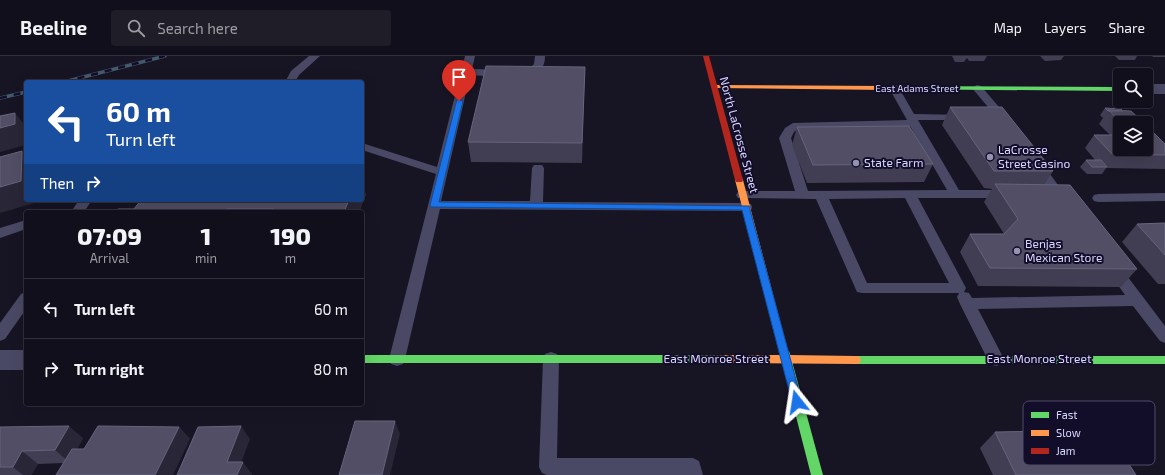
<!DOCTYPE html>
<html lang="en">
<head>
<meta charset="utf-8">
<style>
  body { margin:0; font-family:"Exo 2",sans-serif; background:#1e1d28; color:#f1f3f6; height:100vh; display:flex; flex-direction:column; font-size:15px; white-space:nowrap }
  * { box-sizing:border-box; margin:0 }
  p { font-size:13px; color:#9c9ca3 }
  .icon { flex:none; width:22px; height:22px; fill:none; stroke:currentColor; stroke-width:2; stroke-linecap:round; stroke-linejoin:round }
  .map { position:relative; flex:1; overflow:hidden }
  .side { position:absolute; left:24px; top:154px; width:340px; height:196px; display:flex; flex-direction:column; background:#110f1b; border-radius:4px; box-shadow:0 4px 16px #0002,0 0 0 1px #302f3a }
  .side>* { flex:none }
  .banner { position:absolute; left:24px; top:24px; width:340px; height:122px; border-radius:4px; box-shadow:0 4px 16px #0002,0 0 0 1px #302f3a; background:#1a4fa0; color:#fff; overflow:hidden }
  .controls { position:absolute; left:1113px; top:12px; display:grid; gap:8px }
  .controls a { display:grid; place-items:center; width:40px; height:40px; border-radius:4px; background:#110f1b; box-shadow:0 4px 16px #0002,0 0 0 1px #302f3a; font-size:20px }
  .pin { position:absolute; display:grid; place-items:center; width:34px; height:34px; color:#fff; margin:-41px -17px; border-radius:50% 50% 50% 0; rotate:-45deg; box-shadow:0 0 4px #0007 }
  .pin .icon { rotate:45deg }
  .me { position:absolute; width:44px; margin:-22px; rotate:345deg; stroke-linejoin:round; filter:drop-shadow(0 0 3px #0008) }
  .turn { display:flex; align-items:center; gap:14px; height:84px; padding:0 16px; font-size:18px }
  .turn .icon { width:52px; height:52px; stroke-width:2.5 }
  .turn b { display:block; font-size:28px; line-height:34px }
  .then { display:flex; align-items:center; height:38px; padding:0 16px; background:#0003; gap:8px; font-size:15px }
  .eta { display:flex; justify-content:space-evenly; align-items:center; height:68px; text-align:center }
  .eta b { font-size:24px; font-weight:800; line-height:28px }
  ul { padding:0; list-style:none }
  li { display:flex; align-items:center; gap:12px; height:60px; padding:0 16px; border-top:1px solid #302f3a }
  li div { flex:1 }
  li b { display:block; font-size:15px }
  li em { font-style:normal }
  header { display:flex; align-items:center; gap:24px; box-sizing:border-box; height:56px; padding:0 20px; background:#110f1b; border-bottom:1px solid #302f3a }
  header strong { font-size:19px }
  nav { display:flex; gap:22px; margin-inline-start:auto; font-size:14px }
  .search { width:280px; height:36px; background:#1e1d28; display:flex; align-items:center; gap:10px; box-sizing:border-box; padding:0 14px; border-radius:4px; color:#9c9ca3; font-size:15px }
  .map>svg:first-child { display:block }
</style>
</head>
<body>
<header>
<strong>Beeline</strong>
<div class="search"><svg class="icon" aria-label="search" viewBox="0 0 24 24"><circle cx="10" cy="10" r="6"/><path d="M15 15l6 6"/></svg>Search here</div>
<nav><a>Map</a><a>Layers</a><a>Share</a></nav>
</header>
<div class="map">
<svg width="1165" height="419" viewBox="0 0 1165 419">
  <rect width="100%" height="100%" fill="#171424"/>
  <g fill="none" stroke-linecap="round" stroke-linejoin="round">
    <path fill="#494965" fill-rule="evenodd" d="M309,0H320L299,19L295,26H285L291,15Z
      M465,0H475L472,13L511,14L530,12L534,8L535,0H545C545,5 544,11 539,15C529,24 485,20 470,19L441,145H530L532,112L534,109H542L544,112L543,146L746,147L751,148L752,151L751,154L746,155L440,153L405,303L403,308L397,310L391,308L389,303L436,118L362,94V87L437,111Z
      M894,29L898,30L914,58L968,59L969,61L968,63L964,64H918L959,134H997L1001,135L1003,138L1001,141L997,142H918L966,232L964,236L969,237L972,242L1125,239L1106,212L1108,208L1113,207L1118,208L1165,270V287L1160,285L1133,250L978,253L1004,303L1002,308L996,310L990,308L960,248L957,241L959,237H862L857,236L816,143L738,142L736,139L738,136L742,135H795L779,82L785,72L793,67L907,64L889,32ZM910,70L947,134L808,135L791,82L794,76L799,72ZM905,142L949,227H867L829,143Z
      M977,29L981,30L1005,58L1006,60L1005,62H991L990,60L993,57L972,32Z
      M1037,105L1041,106L1067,141L1069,144L1067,147L1063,148L1059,147L1031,109L1033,106Z
      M1165,137V145L1098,146L1094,145L1092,142L1094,139L1098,138Z
      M79,144H92L84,156H71Z
      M26,164V173L0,182V172Z
      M26,236V253L5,283L0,285V267L21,238Z
      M551,296L557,298L559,303L557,402H693L699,405L703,419H547L542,417L539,411L543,303L545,298Z"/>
    <path fill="#494965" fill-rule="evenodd" d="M1146,28H1165V38H1146Z
      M0,294H26V314H0Z"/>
    <path fill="#63d668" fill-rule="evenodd" d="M886,30L1120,31V35L884,33V31Z
      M785,294L789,295L790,298L823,419H811L780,298L781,295Z
      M362,299H717L721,300L722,303L721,306L717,307H362Z
      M856,300H1165V308H856L852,307L851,304L852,301Z"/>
    <path fill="#ff974d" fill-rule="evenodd" d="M714,29L886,30L889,32L886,34L712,32V30Z
      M736,122H742L743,124L789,299L856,300L860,301L861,304L860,307L856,308L717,307L713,306L712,303L713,300L717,299H781L735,124Z"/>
    <path fill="#b3261e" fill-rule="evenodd" d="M703,0H709L743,124L742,126H736L735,124Z"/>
    <g stroke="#435a6d" stroke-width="3.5">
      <path id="rail" d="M64,26L165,0
        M0,42L26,36"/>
    </g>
    <use href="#rail" stroke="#120e2a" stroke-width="2.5" stroke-dasharray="7" stroke-linecap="butt"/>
  </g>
  <path fill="#413e53" d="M952,0H987L984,5H969L967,2L964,6H955Z
    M1040,0H1064L1061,4L1045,5Z
    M1115,0H1137L1135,4H1119Z
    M1152,0H1165V1H1153Z
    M585,11L582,107L471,106L468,86Z
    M950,51L1053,115L1044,129L1137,213L1121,231L978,230L960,196L970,178H1004L984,146L992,133L984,132L942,69Z
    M1105,52L1120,67V93L1165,88V113L1106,112L1102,118H1087L1080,111L1086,104H1095L1085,92L1094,79H1110L1099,68L1103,62L1100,59Z
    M797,71L933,108L924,126L807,127L792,89Z
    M366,138L359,156H116Z
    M1165,167V228H1158L1122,186L1137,168Z
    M0,371L83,382L77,393H84L179,371L190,383L63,407L38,408L31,419H0Z
    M995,376L1136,419H993L980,392Z"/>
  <path fill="#292638" d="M585,11L584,30L582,107V87Z
    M15,57L26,71V89L0,96V72Z
    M22,95L26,100V144H38V146L0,157V131Z
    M362,125L366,138L359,156H344L349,144H362Z
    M227,153L229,156H225Z
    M395,365L400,378L390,419H382Z
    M69,370L83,382L70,407L55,394Z
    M241,370L250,383L237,418L227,406Z
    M179,371L190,383L173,419H155Z
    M22,395L38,408L31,419H23L13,411Z
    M243,406L252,418V419H237Z"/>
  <path fill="#514e65" stroke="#66647e" d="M486,10L585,11L582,87L468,86Z
    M950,51H1002L1053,115H994Z
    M1105,52L1121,53L1123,55H1108Z
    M1108,54L1131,55L1144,67H1120Z
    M15,57V68L0,72V60Z
    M1146,69L1165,88V99L1112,98L1094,79H1120V93H1146Z
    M909,70L933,108L813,109L797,71Z
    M22,95L21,125L0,131V101Z
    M1086,104H1101L1107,111H1092Z
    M995,128L1070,129L1137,213L990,212L970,178H1004L1018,163Z
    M141,144H349L344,156H272L273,153H227L225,156H116L118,153H134Z
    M1165,167V199L1137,168Z
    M355,365H395L382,419H339Z
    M69,370L55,394L22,395L13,411H0V371Z
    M98,370L179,371L155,419H56L72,393H84Z
    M241,370L227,406H243L237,419H177L198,371Z
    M1107,374L1136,419H1016L995,376Z"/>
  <path fill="#1a73e8" stroke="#114b97" d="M457,43L463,45L439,146L749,150L802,346L801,350L797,351L793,350L792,346L742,154L431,151L430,149Z"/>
  <g fill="#9693b2" stroke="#120e2a" stroke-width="1.5">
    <circle cx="990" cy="101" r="4"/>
    <circle cx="856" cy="107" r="4"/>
    <circle cx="1017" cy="195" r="4"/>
  </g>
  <g text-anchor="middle" stroke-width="4" stroke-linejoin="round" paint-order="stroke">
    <g font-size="10" fill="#dad7ff" stroke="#120e2a">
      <text x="917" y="36">East Adams Street</text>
    </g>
    <g font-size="12" fill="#dad7ff" stroke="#120e2a">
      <text transform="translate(739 79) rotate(75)" y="4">North LaCrosse Street</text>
      <text x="716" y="307">East Monroe Street</text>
      <text x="1039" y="307">East Monroe Street</text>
    </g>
    <g font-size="12" fill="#dad7ff" stroke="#120e2a" text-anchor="start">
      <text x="998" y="98">LaCrosse<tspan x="998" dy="14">Street Casino</tspan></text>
      <text x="864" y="111">State Farm</text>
      <text x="1025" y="192">Benjas<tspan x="1025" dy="14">Mexican Store</tspan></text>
    </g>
  </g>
  <rect x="1023" y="345" width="132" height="64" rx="6" fill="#120e2a" stroke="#4e4a6a" stroke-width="1"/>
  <rect x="1031" y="356" width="18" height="6" fill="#63d668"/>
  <rect x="1031" y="374" width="18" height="6" fill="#ff974d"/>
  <rect x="1031" y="392" width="18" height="6" fill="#b3261e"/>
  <g font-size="11" fill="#dad7ff">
    <text x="1056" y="363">Fast</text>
    <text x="1056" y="381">Slow</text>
    <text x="1056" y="399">Jam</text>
  </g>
</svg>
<div class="controls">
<a><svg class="icon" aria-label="search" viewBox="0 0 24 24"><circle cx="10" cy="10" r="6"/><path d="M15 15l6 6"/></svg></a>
<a><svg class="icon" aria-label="layers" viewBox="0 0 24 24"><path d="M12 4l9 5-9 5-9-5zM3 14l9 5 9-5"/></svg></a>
</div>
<div class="pin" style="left:459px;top:45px;background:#d93025"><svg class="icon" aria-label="arrive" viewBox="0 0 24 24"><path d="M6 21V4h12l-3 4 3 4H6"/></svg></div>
<svg class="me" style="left:797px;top:346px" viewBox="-20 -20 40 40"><path d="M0-17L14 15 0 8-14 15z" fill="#1a73e8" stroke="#fff" stroke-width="4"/></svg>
<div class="banner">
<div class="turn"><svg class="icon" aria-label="left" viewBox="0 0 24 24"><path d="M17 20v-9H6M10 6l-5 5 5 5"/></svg><div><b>60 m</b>Turn left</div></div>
<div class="then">Then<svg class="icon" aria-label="right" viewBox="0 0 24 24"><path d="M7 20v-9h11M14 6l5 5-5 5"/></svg></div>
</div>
<section class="side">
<div class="eta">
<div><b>07:09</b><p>Arrival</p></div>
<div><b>1</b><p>min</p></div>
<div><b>190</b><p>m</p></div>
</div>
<ul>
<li><svg class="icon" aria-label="left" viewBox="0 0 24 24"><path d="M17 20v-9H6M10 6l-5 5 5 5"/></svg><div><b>Turn left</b></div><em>60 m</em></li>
<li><svg class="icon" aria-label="right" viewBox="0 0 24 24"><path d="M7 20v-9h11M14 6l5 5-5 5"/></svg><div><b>Turn right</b></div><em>80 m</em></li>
</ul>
</section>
</div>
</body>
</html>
